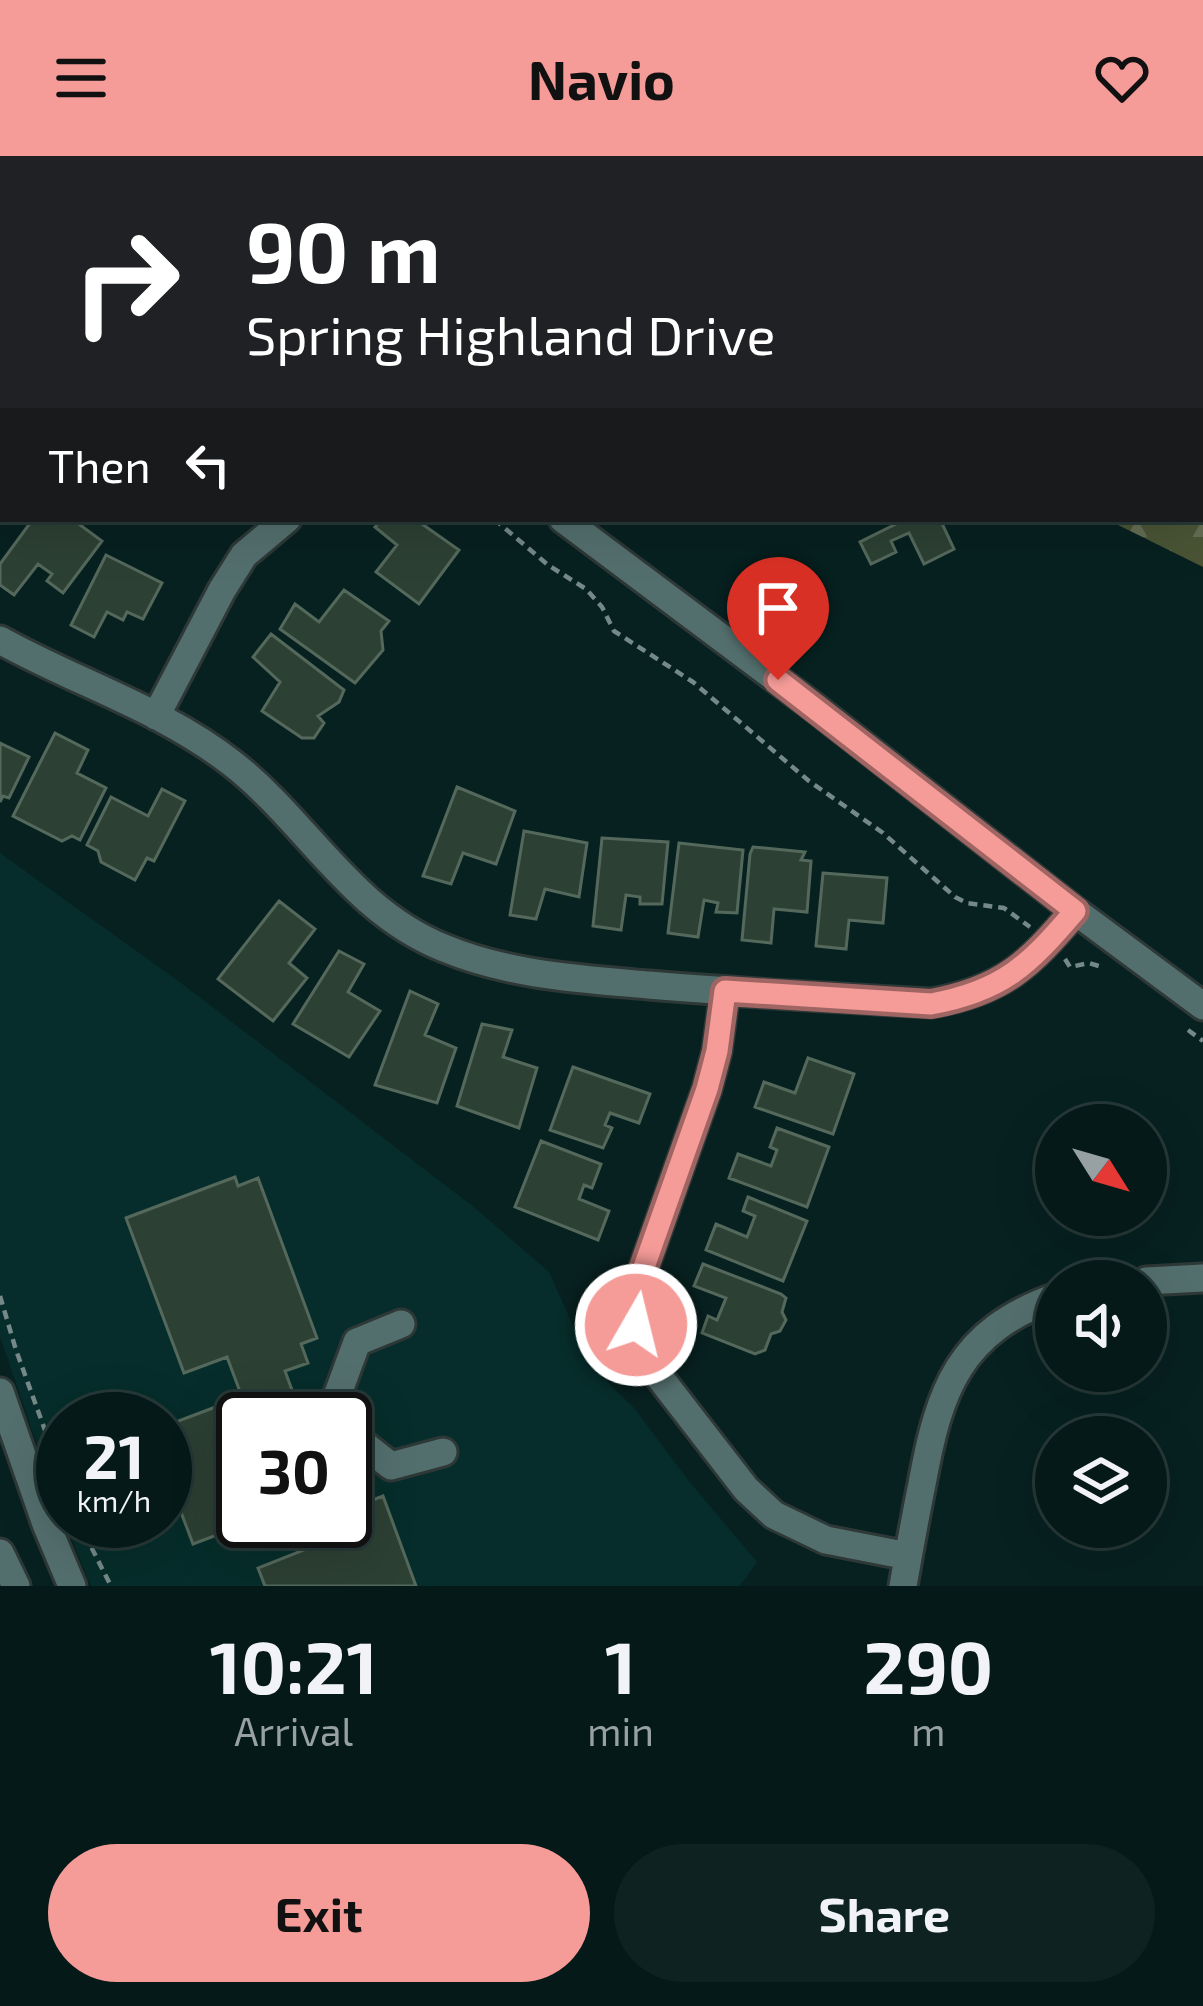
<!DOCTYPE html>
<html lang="en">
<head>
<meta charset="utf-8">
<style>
  body { margin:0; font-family:"Exo 2",sans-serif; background:#0e2221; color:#f1f3f6; height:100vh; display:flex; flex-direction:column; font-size:45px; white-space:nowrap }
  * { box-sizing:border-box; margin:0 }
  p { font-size:39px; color:#97a0a2 }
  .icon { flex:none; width:66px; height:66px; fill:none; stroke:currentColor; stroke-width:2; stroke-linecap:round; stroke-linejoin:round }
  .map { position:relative; height:1430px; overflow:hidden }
  .sheet { display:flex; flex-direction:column; background:#051918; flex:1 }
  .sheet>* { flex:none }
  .top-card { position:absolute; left:0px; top:0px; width:1203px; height:366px; box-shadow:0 12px 48px #0002,0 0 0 3px #263837; background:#202124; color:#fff; overflow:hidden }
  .needle { width:78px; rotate:127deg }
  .controls { position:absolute; left:1035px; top:948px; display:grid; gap:24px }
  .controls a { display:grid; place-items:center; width:132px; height:132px; border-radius:50%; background:#051918; box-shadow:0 12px 48px #0002,0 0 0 3px #263837; font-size:60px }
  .speed { position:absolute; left:36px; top:1236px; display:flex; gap:24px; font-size:60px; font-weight:700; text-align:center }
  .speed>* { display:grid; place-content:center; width:156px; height:156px; border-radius:50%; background:#051918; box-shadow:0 12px 48px #0002,0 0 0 3px #263837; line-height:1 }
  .speed small { font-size:30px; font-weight:400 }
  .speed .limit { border:6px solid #111; border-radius:18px; background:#fff; color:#111 }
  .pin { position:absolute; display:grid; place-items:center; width:102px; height:102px; color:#fff; margin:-123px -51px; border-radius:50% 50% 50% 0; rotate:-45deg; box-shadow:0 0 12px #0007 }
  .pin .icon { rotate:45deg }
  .me { position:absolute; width:132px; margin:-66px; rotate:8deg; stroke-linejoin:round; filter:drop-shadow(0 0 9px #0008) }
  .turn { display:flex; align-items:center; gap:42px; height:252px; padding:0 48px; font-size:54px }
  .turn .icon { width:156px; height:156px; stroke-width:2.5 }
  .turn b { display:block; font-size:84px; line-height:102px }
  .then { display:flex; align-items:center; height:114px; padding:0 48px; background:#0003; gap:24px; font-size:45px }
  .eta { display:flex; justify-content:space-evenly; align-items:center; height:204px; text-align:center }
  .eta b { font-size:72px; font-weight:700; line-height:84px }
  .button { display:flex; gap:24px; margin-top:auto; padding:24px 48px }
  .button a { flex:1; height:138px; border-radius:72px; background:#f59b98; color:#111; font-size:48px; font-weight:700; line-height:138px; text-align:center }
  .button a+a { background:#0e2221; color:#f1f3f6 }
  header { display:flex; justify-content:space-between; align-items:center; height:156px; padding:0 48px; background:#f59b98; color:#111; font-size:54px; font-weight:700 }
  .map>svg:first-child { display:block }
</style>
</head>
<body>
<header><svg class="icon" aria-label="menu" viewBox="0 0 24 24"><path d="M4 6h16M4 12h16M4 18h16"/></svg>Navio<svg class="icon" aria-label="heart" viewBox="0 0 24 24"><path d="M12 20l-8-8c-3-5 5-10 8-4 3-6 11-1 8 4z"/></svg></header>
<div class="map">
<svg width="1203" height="1430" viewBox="0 0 1203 1430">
  <defs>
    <pattern id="forest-firs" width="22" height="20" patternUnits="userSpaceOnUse" patternTransform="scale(3)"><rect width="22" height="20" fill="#4a5435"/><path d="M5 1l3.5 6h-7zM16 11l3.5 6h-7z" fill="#646d53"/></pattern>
  </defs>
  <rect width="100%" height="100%" fill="#072120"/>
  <path fill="#062d2b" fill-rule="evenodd" d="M0,697L181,827L475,1052L549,1116L591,1210L635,1253L688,1324L757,1406L740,1430H91L64,1365H165V1263H63V1364L0,1181ZM243,1263H345V1365H243Z"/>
  <path fill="url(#forest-firs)" d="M809,0H1203V411L1106,363H1200V3H814Z"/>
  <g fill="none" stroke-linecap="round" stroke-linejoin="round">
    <path stroke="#526682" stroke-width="45" d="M957,0L970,3
      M1200,314L1203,315"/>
  </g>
  <path fill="#2d4034" stroke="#54695b" stroke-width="3" d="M33,363H72L102,385L63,437L47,425L52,418L38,408L14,439L0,429V408Z
    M382,363H415L459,394L419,448L376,416L397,389L375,371Z
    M906,363H940L954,393L924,408L909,377L891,385L896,396L871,408L860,386Z
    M106,399L162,427L143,463L127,456L123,464L107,456L94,481L71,469Z
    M344,434L389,465L381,475L383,494L355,527L280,473L295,448L319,466Z
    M271,478L344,534L339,546L318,560L324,567L314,582H302L262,555L280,526L253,501Z
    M55,577L88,594L77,617L106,632L80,684L72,680L62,685L13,660Z
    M0,587L29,601L9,642L3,640L0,646Z
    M457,631L515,655L496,708L463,697L451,728L423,720Z
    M162,633L185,645L154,705L147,702L135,724L101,706L98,695L87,689L111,641L148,660Z
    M524,675L587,687L579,741L545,733L536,763L510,759Z
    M602,682L668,686L662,748H640V741L626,739L621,774L593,770Z
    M679,687L743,694L737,757L716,756L718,747L704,744L698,781L668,777Z
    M753,691L805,696L801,704L811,705L807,756L774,753L771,787L742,784L750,698Z
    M823,717L887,722L883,767L849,764L846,793L816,790Z
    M279,745L315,773L289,807L307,822L273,865L218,823Z
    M339,795L364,808L348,836L380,855L349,901L293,868Z
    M410,835L438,848L425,879L456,892L437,947L375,929Z
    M482,868L512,874L503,901L537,912L519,972L457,950Z
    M808,902L854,918L833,978L755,951L764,926L795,937Z
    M573,911L650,938L639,967L610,957L605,969L612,972L603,992L550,974Z
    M777,972L829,991L807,1051L729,1022L738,998L771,1010L777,994L770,991Z
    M541,985L601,1008L592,1032L584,1029L579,1043L609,1055L598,1084L515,1051Z
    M235,1021L238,1030L258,1022L317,1182L301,1188L308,1207L285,1215L300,1256L354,1236L369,1274L345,1283V1263H243V1365H254L193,1388L165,1314V1270L242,1241L227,1201L184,1217L126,1062Z
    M748,1041L807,1065L783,1125L706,1094L716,1068L747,1081L755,1060L743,1055Z
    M703,1108L781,1138L786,1142L782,1156L786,1164L780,1175L771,1178L765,1194L755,1198L702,1177L708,1160L717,1164L726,1142L694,1130Z
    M358,1329L365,1347L383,1340L416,1430H265L258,1412L304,1394L293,1365H345V1334Z"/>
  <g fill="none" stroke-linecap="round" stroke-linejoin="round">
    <g stroke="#2d3837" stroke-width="33">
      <path id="minor" d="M89,0L93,3
        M0,119L3,117
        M563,363L814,551L1075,755L1203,850
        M0,484C77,527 163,553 233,608C308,667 350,754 444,792C509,819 579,823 649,829C743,837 837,842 931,847C1003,835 1029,809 1075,755
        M156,560L222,434L244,399L287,363
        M725,835L717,895L707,933L643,1114L636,1141V1169L645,1194L654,1214L746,1333L774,1359L826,1384L908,1400
        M1146,1125L1203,1122
        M0,1236L46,1368L72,1430
        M336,1243L357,1186L401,1168
        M353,1280L391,1310L443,1296
        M0,1397L16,1430
        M903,1430C909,1396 915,1362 922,1328C939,1234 959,1175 1056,1141"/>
    </g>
    <path stroke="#748988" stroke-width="4.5" stroke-dasharray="9 6" stroke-linecap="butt" d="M8,0L12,3
      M494,363L548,409L586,433L602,451L614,475L693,526L809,625L883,677L955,741L967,747L1004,752L1030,771
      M1065,803L1070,811L1089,807L1102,811
      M1188,874L1203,885
      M0,1140L16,1194L63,1324
      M78,1365L111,1430"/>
    <use href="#minor" stroke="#536f6d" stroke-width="27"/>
  </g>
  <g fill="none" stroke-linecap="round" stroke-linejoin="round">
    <g stroke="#9f6563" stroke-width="30">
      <path id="route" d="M636,1169V1141L643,1114L707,933L717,895L725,835L931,848C1003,835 1029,809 1075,755L778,524"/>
    </g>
    <use href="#route" stroke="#f59b98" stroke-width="21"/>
  </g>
</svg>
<div class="controls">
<a><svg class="needle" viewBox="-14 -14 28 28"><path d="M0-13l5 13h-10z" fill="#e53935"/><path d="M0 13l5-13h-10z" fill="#97a0a2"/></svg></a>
<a><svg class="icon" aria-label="sound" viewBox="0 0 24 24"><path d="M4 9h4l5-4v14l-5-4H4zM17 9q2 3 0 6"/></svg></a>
<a><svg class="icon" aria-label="layers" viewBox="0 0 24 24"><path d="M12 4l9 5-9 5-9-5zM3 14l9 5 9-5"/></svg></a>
</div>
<div class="speed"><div>21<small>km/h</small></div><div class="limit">30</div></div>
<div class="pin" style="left:778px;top:524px;background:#d93025"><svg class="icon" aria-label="arrive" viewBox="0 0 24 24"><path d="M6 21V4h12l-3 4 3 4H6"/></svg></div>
<svg class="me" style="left:636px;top:1169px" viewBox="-20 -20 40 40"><circle r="17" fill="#f59b98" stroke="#fff" stroke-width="3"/><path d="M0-11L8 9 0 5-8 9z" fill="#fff"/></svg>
<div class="top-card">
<div class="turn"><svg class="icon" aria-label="right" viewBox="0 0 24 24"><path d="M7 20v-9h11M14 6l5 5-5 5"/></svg><div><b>90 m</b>Spring Highland Drive</div></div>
<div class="then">Then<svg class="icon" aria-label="left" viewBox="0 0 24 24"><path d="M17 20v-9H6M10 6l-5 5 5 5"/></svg></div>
</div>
</div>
<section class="sheet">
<div class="eta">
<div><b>10:21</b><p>Arrival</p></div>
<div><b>1</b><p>min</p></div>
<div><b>290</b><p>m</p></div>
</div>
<div class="button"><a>Exit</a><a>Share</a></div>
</section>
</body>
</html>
